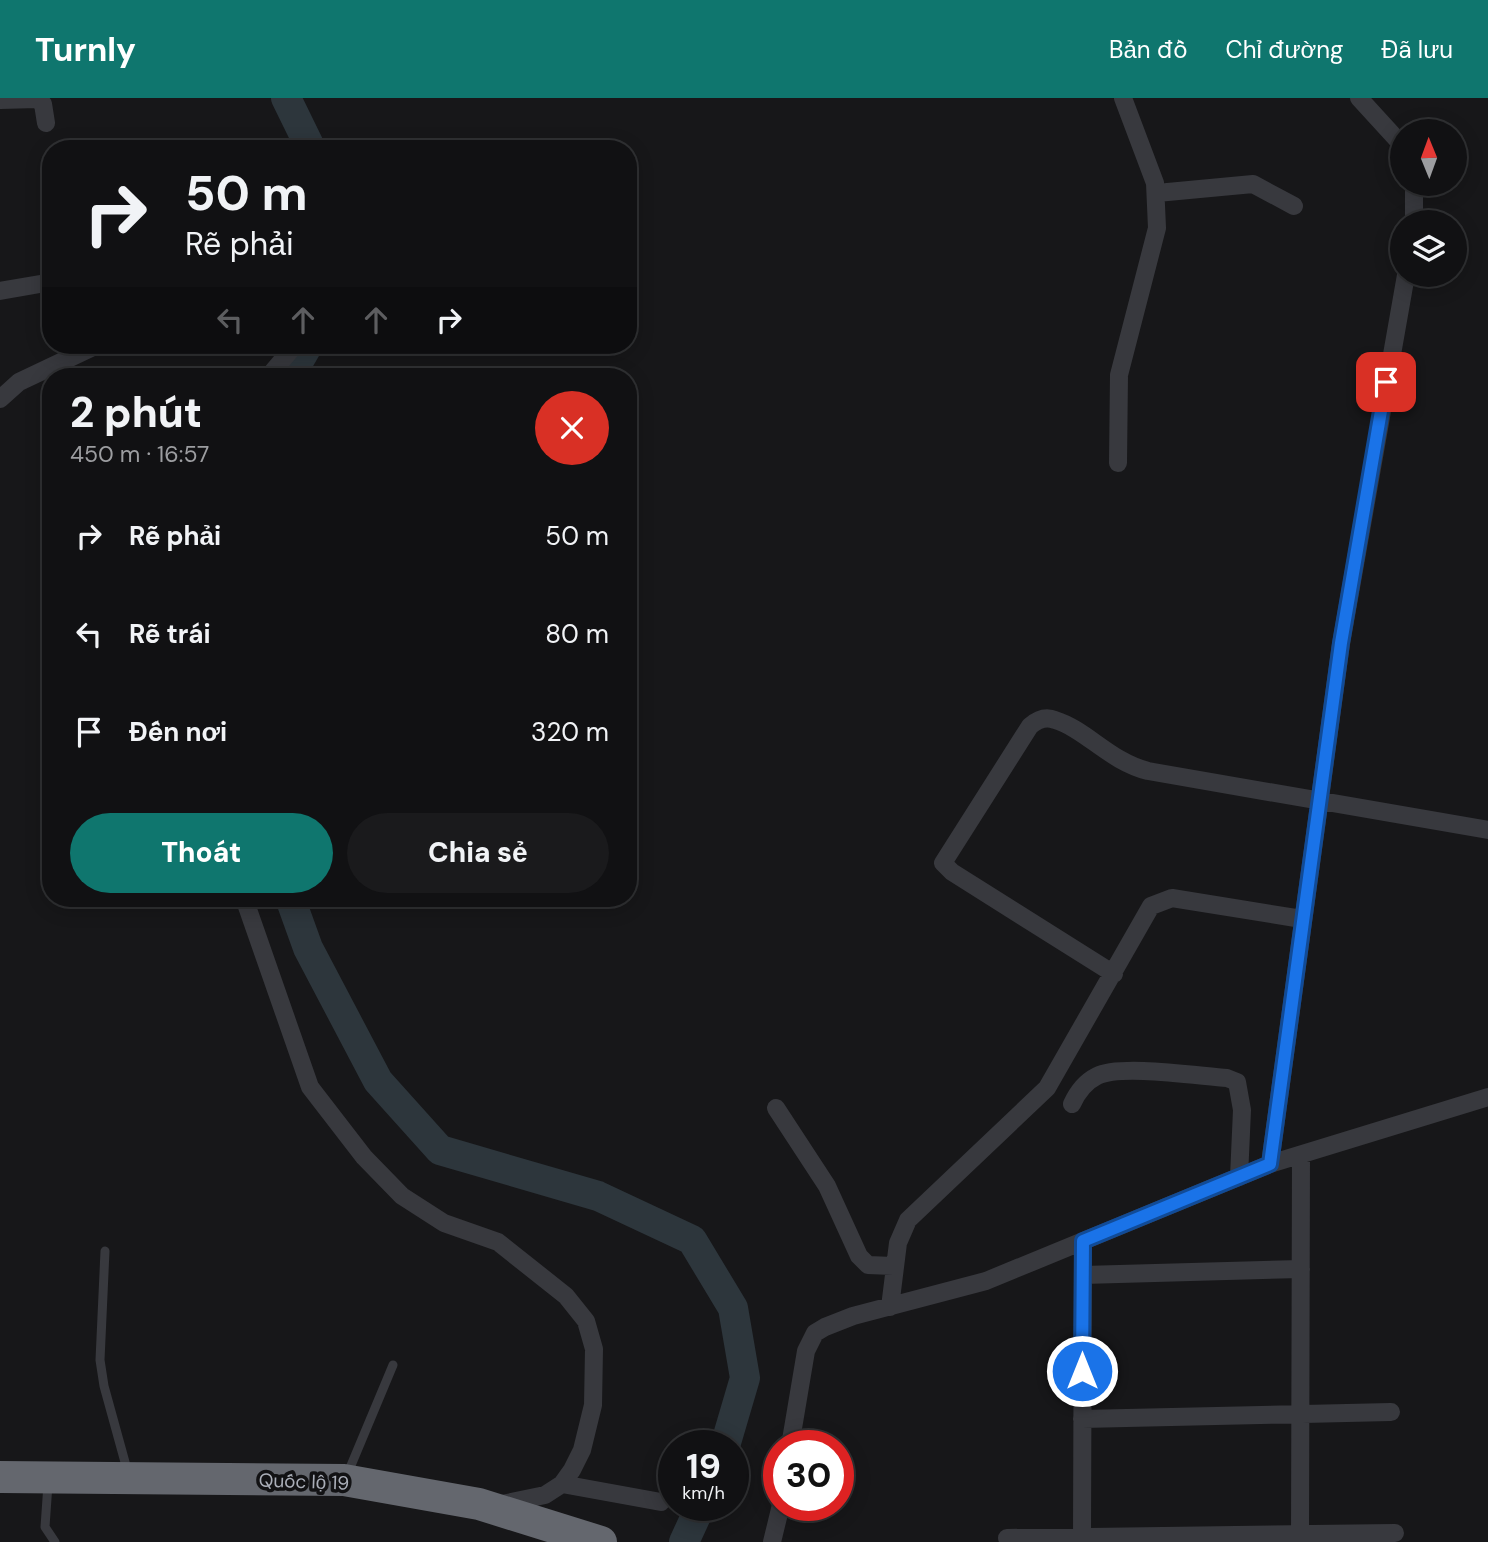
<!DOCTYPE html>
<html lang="vi">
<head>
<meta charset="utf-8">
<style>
  body { margin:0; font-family:"DM Sans",sans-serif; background:#1a1a1c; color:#f1f3f6; height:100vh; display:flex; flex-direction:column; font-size:26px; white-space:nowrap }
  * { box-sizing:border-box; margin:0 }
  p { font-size:23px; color:#9c9da0 }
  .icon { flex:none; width:38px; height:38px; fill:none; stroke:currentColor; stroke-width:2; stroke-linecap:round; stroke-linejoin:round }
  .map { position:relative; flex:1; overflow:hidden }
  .drawer { position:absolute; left:42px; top:270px; width:595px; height:539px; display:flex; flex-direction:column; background:#111113; border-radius:28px; box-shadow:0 4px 18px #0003,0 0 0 2px #303133 }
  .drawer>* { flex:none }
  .top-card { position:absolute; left:42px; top:42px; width:595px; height:214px; border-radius:28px; box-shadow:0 4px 18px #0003,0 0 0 2px #303133; background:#111113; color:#f1f3f6; overflow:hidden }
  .needle { width:46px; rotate:359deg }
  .tools { position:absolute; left:1390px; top:21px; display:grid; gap:14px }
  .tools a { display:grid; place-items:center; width:77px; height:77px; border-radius:50%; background:#111113; box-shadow:0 4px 18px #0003,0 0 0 2px #303133; font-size:35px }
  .speed { position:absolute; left:658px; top:1332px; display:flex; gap:14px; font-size:35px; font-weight:700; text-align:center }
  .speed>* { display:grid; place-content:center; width:91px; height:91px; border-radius:50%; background:#111113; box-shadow:0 4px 18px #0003,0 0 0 2px #303133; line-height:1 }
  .speed small { font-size:18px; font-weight:400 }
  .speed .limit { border:10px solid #d22; background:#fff; color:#111 }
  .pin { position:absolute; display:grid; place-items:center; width:60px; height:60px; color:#fff; margin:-30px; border-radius:14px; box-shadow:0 4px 10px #0006 }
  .me { position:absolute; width:77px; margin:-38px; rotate:0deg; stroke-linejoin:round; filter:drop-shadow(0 0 5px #0008) }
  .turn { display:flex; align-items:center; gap:24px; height:147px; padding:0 28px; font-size:32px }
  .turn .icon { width:91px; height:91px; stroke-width:2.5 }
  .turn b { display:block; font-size:49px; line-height:60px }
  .lanes { display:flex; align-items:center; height:66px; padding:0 28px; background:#0003; justify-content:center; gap:35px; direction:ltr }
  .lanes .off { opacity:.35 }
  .round { display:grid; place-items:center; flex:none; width:74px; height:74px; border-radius:37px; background:#1a1a1c }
  .headline { display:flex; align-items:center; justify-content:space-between; height:119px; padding:0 28px }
  h1 { font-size:42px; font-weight:800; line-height:52px }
  .primary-button { display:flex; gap:14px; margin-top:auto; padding:14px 28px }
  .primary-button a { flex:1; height:80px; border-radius:42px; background:#0f766e; color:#fff; font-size:28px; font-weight:800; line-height:80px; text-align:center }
  .primary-button a+a { background:#1a1a1c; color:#f1f3f6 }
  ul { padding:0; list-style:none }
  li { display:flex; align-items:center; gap:21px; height:98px; padding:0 28px }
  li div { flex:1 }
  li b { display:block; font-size:26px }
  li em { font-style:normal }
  header { display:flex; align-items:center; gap:42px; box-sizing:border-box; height:98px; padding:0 35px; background:#0f766e; color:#fff }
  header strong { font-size:33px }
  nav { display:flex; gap:38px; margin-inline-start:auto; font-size:24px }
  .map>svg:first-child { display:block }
</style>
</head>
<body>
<header>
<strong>Turnly</strong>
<nav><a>Bản đồ</a><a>Chỉ đường</a><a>Đã lưu</a></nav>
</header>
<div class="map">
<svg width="1488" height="1444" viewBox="0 0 1488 1444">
  <rect width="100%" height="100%" fill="#171719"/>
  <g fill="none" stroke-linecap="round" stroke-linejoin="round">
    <path stroke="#2d363c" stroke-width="30" d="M286,0L311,51
      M290,278L308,247
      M290,800L308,850L378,983L440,1052L598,1098L692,1142L733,1210L745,1280L725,1348
      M684,1444L701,1407"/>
    <path stroke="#38393e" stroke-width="9" d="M105,1153L100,1262L104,1288L128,1375
      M347,1377L393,1267
      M48,1386L45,1429L55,1444"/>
    <path stroke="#38393e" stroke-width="18" d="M1359,0L1402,47
      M0,2L37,1L43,6L46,25
      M1414,86V124
      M1157,95L1253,86L1294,108
      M0,193L40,186
      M99,247H157
      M269,278L295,247
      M0,301L19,284L97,247
      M1118,365L1119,277L1157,130L1155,85L1123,0
      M244,800L310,989L364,1059L402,1098L444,1125L498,1144L566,1198L586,1223L594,1251L593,1307L582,1352L572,1372L562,1386L545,1397L502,1406
      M1114,876L952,774L943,765L1030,628C1037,622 1046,618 1055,622C1087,632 1109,663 1148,673L1488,732
      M1072,1006C1077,995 1085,984 1097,978C1120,966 1198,978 1227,980L1237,984L1242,1012L1239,1079
      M776,1010L827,1088L859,1158L868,1167L893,1168
      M1270,1066L1341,546L1406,177
      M1083,1177L1301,1171
      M890,1209L898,1145L908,1122L1047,990L1151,808L1172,800L1302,821
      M1082,1321L1391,1314
      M790,1348L806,1253L815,1235L825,1229L853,1218L986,1183L1270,1066L1488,999
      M562,1386L661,1404
      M1082,1439L1083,1143
      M1007,1440L1395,1435
      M772,1444L781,1407
      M1300,1444L1301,1057"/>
    <path stroke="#64676e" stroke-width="32" d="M0,1379L344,1382L479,1406L601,1444"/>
  </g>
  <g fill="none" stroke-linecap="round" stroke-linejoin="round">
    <g stroke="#114b97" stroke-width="18">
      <path id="route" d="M1082,1273L1083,1143L1270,1066L1341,545L1386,284"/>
    </g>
    <use href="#route" stroke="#1a73e8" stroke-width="12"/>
  </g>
  <g text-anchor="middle" stroke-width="7" stroke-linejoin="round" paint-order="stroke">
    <g font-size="19" fill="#aaaeb8" stroke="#121214">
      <text transform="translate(304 1383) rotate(2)" y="7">Quốc lộ 19</text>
    </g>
  </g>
</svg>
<div class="tools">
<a><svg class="needle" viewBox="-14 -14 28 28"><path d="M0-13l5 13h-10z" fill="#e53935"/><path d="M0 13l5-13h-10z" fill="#9c9da0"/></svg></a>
<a><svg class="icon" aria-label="layers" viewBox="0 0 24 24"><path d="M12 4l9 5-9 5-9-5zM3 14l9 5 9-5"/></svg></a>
</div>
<div class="speed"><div>19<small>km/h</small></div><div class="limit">30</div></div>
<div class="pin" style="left:1386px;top:284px;background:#d93025"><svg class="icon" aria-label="arrive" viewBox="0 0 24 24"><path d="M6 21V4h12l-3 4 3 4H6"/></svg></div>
<svg class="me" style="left:1082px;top:1273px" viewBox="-20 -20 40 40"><circle r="17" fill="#1a73e8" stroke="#fff" stroke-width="3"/><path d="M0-11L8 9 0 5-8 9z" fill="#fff"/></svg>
<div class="top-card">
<div class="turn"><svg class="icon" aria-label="right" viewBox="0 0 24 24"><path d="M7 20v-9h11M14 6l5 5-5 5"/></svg><div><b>50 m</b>Rẽ phải</div></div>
<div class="lanes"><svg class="icon off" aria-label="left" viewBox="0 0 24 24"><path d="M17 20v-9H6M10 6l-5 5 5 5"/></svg><svg class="icon off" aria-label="ahead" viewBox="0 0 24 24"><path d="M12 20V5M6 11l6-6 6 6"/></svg><svg class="icon off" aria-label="ahead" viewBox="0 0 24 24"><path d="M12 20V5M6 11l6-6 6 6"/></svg><svg class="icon" aria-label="right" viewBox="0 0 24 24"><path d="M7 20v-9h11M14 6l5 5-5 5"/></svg></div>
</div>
<section class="drawer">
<div class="headline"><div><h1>2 phút</h1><p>450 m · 16:57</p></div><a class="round" style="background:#d93025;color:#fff"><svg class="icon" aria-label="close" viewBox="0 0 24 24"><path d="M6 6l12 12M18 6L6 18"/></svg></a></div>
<ul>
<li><svg class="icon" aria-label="right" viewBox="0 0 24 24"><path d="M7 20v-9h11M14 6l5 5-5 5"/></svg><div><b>Rẽ phải</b></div><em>50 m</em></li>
<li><svg class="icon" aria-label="left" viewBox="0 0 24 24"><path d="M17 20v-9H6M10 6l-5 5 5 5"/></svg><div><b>Rẽ trái</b></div><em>80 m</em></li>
<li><svg class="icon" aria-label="arrive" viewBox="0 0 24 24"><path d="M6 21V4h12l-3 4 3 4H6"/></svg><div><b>Đến nơi</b></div><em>320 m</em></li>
</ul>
<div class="primary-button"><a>Thoát</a><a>Chia sẻ</a></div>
</section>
</div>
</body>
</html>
